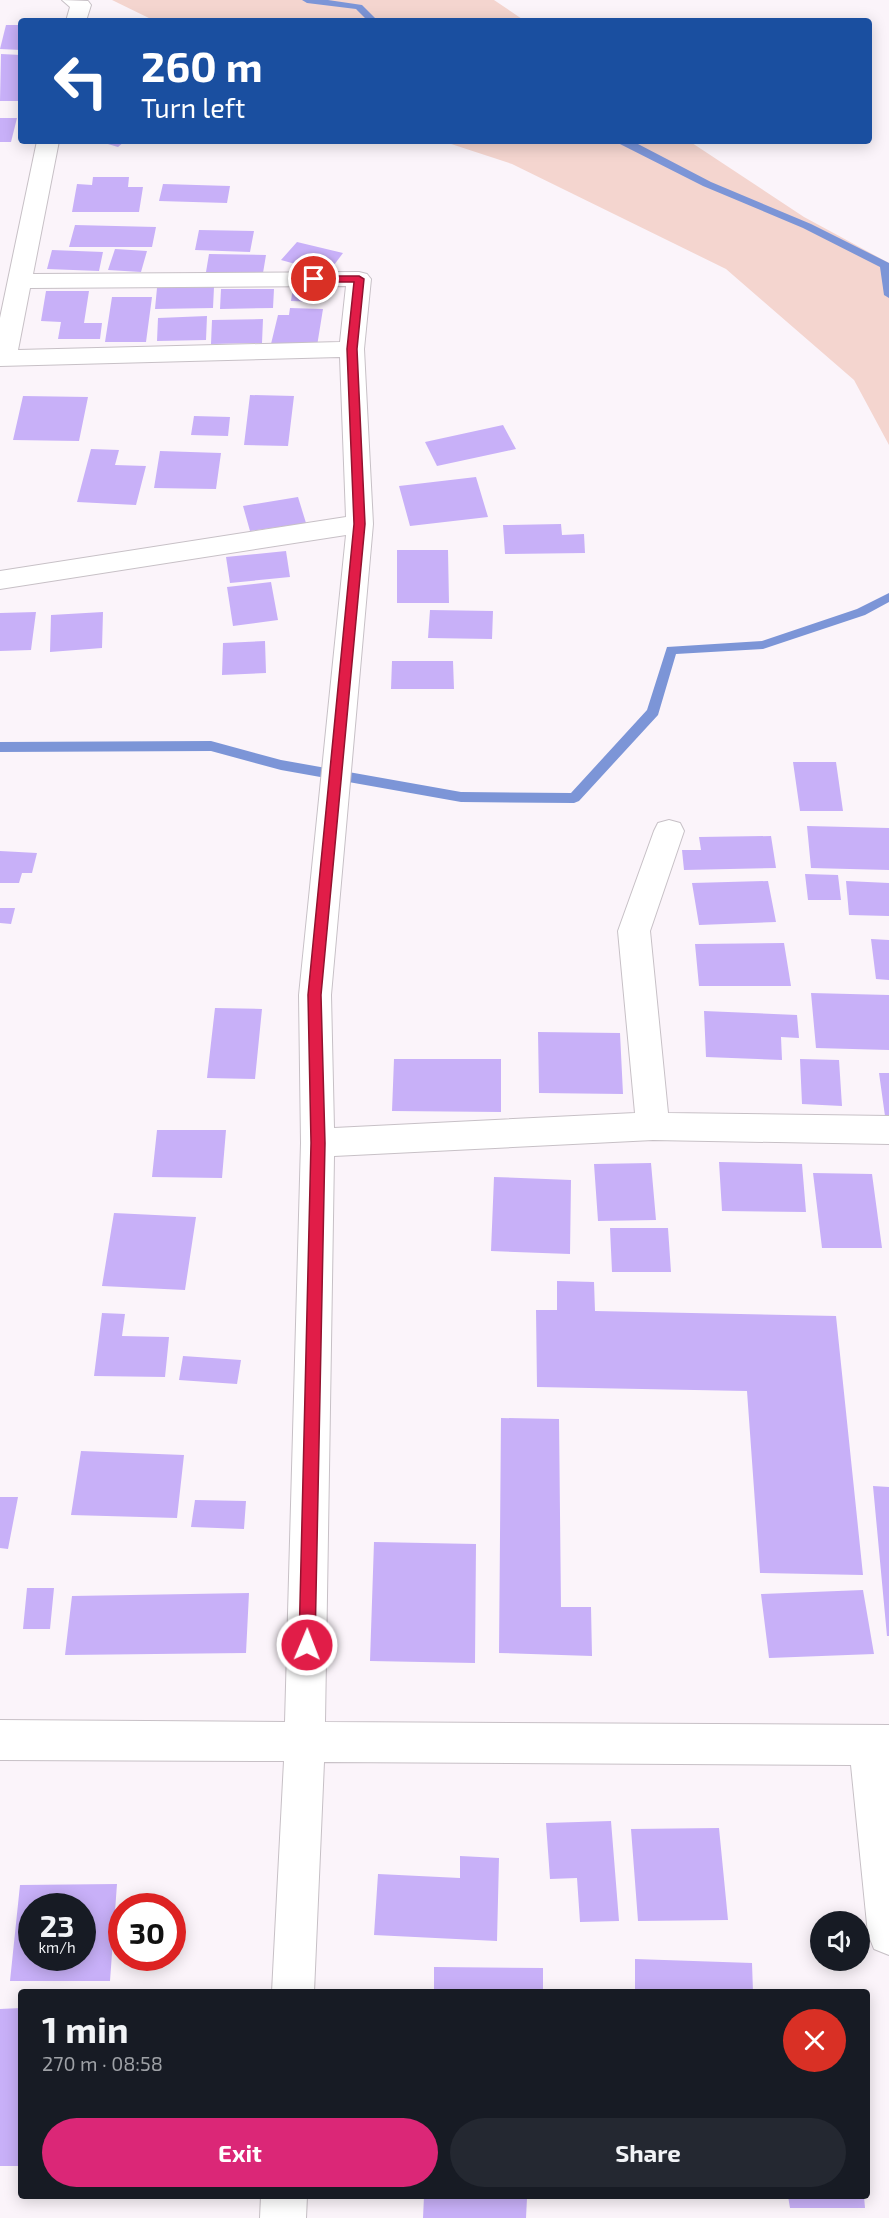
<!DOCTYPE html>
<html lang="en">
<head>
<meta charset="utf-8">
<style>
  body { margin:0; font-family:"Exo 2",sans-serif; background:#242831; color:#f1f3f6; height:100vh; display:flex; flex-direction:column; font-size:22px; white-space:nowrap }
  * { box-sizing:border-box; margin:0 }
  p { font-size:20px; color:#9ea1a6 }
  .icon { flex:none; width:33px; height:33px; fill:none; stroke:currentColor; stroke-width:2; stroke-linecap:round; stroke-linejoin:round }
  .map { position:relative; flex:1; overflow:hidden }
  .drawer { position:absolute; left:18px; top:1989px; width:852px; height:210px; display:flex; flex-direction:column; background:#171b24; border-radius:6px; box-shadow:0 3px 15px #0003 }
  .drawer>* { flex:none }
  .hud { position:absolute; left:18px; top:18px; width:854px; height:126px; border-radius:6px; box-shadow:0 3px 15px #0003; background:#1a4fa0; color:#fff; overflow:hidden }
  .buttons { position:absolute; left:810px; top:1911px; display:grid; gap:12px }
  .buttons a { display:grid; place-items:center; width:60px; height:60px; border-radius:50%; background:#171b24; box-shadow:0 3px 15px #0003; font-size:30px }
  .speed { position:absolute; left:18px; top:1893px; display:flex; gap:12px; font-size:30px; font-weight:700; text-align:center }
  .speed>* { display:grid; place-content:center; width:78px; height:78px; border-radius:50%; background:#171b24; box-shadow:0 3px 15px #0003; line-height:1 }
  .speed small { font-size:15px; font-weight:400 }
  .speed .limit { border:9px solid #d22; background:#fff; color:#111 }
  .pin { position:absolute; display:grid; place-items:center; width:51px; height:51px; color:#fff; margin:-26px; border:3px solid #fff; border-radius:50%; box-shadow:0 2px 6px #0007 }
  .me { position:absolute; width:66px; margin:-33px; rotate:1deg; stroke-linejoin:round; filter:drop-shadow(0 0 4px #0008) }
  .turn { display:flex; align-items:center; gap:21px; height:126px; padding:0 24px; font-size:27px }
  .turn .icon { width:78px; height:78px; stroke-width:2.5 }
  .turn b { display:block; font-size:42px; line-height:51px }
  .round { display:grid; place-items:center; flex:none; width:63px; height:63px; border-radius:32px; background:#242831 }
  .summary { display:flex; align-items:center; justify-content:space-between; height:102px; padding:0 24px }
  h1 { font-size:36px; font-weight:700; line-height:45px }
  .primary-button { display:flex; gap:12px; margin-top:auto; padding:12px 24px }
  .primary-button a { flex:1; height:69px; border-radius:36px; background:#db2777; color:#fff; font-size:24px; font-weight:700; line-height:69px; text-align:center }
  .primary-button a+a { background:#242831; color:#f1f3f6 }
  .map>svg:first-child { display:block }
</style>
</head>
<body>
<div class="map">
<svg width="889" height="2218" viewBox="0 0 889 2218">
  <rect width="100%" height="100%" fill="#fbf4fa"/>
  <path fill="#f4d5cf" d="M112,0H494L525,21H155Z
    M442,141H689L804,217L889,263V445L854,380L726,269L512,164Z"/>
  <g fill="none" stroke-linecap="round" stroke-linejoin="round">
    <path fill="#7c95d7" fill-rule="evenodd" d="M302,0H328L362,5L378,21H368L356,9L307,3Z
      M614,141H629L638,144L711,182L811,224L889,263V298L884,295L880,267L803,228L703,186Z
      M889,593V602L865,615L763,649L676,654L658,715L579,801L574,803L461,802L281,770L211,751L0,752V742L211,741L281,760L461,792L571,793L647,710L667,647L762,641L857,609Z"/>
  </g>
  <path fill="#c8b0f8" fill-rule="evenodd" d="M6,25H21V50L0,49Z
    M1,54L21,55V101H0Z
    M0,118H17L11,142H0Z
    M98,141H125L118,147Z
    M93,177H129L128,187H143L139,212H72L77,184L92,185Z
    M163,184L230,186L227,203L159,201Z
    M75,225L156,227L152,247H69Z
    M199,230L254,231L250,252L195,250Z
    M297,242L343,253L328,273L281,260Z
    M115,249L147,251L141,272L108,270Z
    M52,250L103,252L99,271L47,269Z
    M209,254L266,255L263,273L206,272Z
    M214,287L213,308L155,309L157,288Z
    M293,287L322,289L320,302L291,301Z
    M221,289H274L273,308L220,309Z
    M46,291H89L84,323H102L100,339H58L61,322L41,321Z
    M112,297H152L146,342H105Z
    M290,308L323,309L317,346L271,344L278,315H289Z
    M207,316L206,340L157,341L158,318Z
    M263,319L262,343L211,344L212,320Z
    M250,395L294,396L288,446L244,445Z
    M23,396L88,397L79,441L13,440Z
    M194,416L230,417L228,436L191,435Z
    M503,425L516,449L437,466L425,442Z
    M91,449L119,450L115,465L146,466L136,505L77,502Z
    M160,451L221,453L216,489L154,488Z
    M476,477L488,517L410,526L399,486Z
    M298,497L306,523L250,531L243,506Z
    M561,524L562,535L584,534L585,553L505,554L503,525Z
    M397,550H448L449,603H397Z
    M286,551L290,577L230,583L226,557Z
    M271,582L278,620L233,626L227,587Z
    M430,610L493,611L492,639L428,638Z
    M36,612L31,650L0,651V613Z
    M103,612L102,648L50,652L51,615Z
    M265,641L266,673L222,675L223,643Z
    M392,661H453L454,689H391Z
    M793,762H836L843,811H800Z
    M807,826L889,828V870L811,868Z
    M771,836L776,868L684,870L682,850H701L699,837Z
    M0,851L37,853L32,873H22L19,883H0Z
    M805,874L838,875L841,900H808Z
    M768,881L776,922L699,925L692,883Z
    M846,881L889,883V916L849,915Z
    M0,908H15L11,924L0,923Z
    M871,939L889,940V980L876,979Z
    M784,943L791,986H699L695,944Z
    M811,993L889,995V1050L816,1048Z
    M215,1008L262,1009L255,1079L207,1078Z
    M704,1011L797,1015L799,1038L781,1037L782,1060L706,1057Z
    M538,1032L620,1033L623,1094L539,1093Z
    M394,1059H501V1112L392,1111Z
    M800,1059L839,1060L842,1106L802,1104Z
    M879,1073H889V1116H885Z
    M157,1130H226L222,1178L152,1177Z
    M719,1162L802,1164L806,1212L722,1211Z
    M651,1163L656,1220L598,1221L594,1164Z
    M813,1173L872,1174L882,1248H822Z
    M494,1177L571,1180L570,1254L491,1251Z
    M114,1213L196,1217L185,1290L102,1286Z
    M610,1228H668L671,1272H612Z
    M557,1281L594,1282L595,1311L836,1316L863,1575L760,1573L747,1391L537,1387L536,1310H557Z
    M102,1313L125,1314L122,1336L169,1337L165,1377L94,1376Z
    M183,1356L241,1360L237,1384L179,1380Z
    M501,1418L559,1419L561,1607H591L592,1656L499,1653Z
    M81,1451L184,1455L177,1518L71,1515Z
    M873,1486L889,1487V1636H887Z
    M0,1497H18L8,1549L0,1548Z
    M195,1500L246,1501L244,1529L191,1527Z
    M374,1542L476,1544L475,1663L370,1661Z
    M27,1588H54L50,1629H23Z
    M863,1590L874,1654L769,1658L761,1594Z
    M249,1593L246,1653L65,1655L72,1596Z
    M611,1821L619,1921L580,1922L577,1878L550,1879L546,1823Z
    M719,1828L728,1920L638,1921L631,1829Z
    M460,1856L499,1858L497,1941L374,1935L378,1874L460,1878Z
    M117,1884L110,1981H10L20,1885ZM32,1906H82V1958H32Z
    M635,1959L752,1963L753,1992H635Z
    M434,1967L543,1968V1992H434Z
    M21,2008V2166H0V2009Z
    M424,2196L527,2198L526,2218H423Z
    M788,2196H864L865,2208H790Z"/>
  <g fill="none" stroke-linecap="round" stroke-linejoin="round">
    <g stroke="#c7c0c6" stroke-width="2">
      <path id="minor" d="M62,0L88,1L91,5L86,21H66L70,7Z
        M37,141H59L33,274L359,272L367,274L371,279L364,349L373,524L331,995L334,1128L635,1113L618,931L654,831L658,823L669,820L680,823L684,831L650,931L668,1113L889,1116V1144L653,1140L334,1156L325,1722L889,1725V1955L874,1949L868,1934L851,1765L324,1762L314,1992H272L284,1761L0,1760V1720L285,1722L301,1143L299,995L346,535L0,589V571L346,517L340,357L0,366V318ZM346,286L340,342L18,350L30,288Z
        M261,2196H307L306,2218H260Z"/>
    </g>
    <use href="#minor" fill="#fff" fill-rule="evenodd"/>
  </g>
  <path fill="#e11d48" stroke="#92132f" stroke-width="1.5" d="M359,276L364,279L357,349L365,524L321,995L325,1143L315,1645L313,1650L307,1653L301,1650L299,1645L311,1143L308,995L354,524L347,349L354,282H314L309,279L314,276Z"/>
</svg>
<div class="buttons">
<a><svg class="icon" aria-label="sound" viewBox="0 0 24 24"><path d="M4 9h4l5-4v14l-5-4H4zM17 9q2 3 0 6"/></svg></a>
</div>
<div class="speed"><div>23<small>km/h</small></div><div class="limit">30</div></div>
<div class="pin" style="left:314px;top:279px;background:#d93025"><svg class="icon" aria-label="arrive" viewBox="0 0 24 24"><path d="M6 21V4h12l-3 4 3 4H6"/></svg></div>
<svg class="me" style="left:307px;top:1645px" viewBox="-20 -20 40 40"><circle r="17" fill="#e11d48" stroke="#fff" stroke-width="3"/><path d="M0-11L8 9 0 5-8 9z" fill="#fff"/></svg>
<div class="hud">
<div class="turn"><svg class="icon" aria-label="left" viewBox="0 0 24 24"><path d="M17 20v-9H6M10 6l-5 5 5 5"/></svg><div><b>260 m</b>Turn left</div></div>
</div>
<section class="drawer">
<div class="summary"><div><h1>1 min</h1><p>270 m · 08:58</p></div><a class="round" style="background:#d93025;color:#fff"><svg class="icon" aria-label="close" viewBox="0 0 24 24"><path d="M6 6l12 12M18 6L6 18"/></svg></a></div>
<div class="primary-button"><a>Exit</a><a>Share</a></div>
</section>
</div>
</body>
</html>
